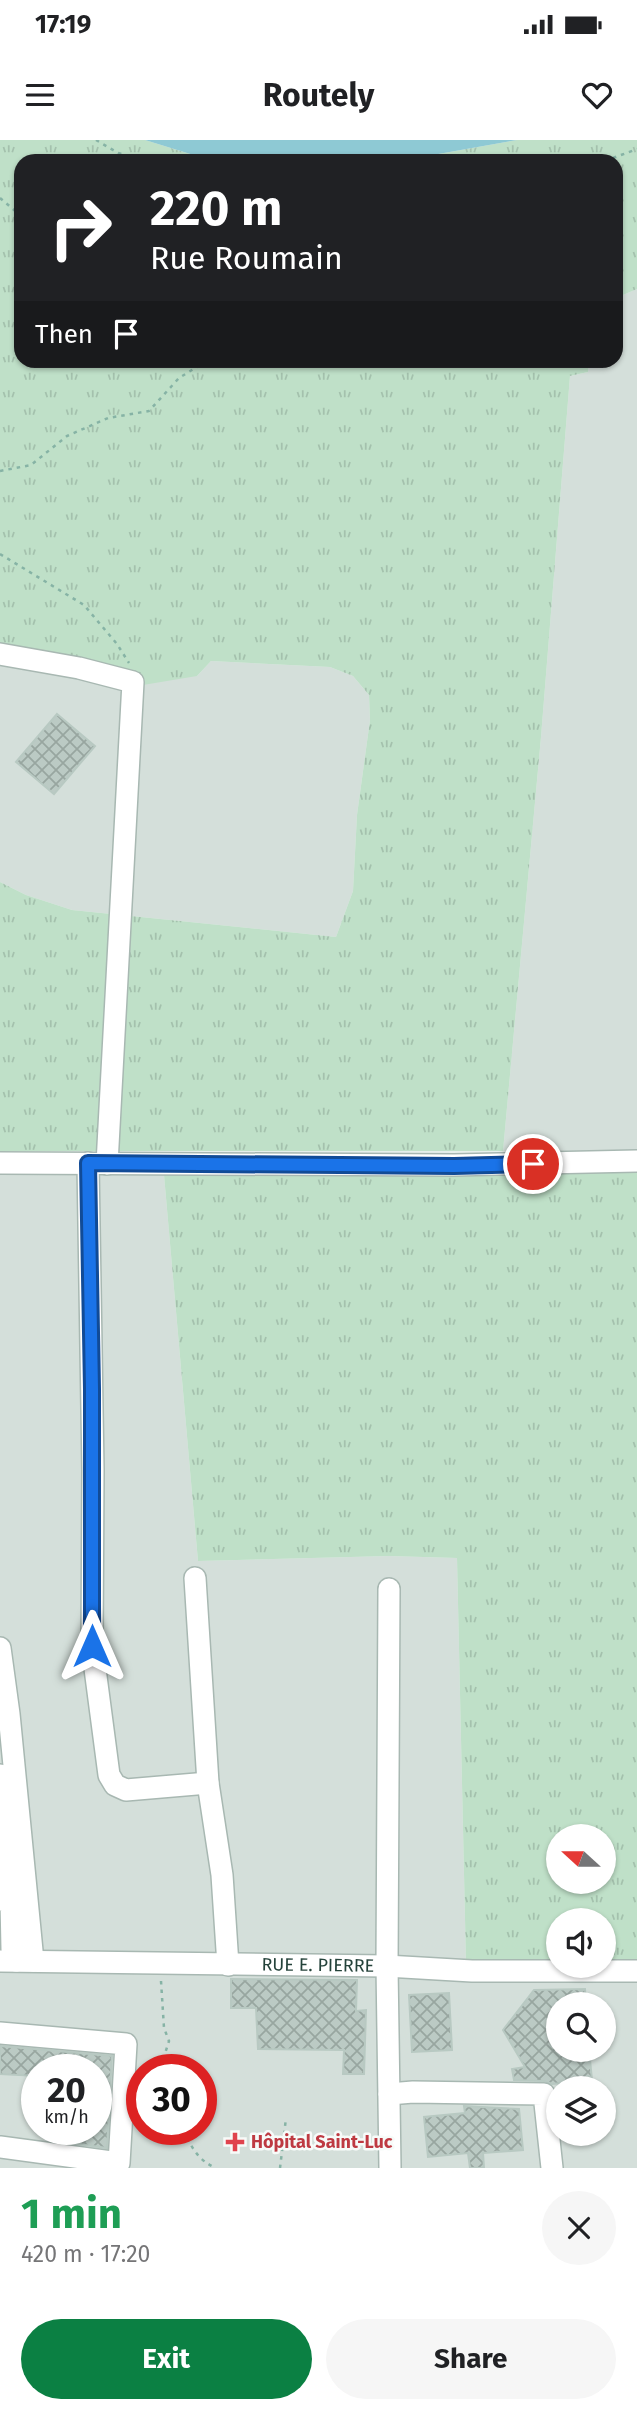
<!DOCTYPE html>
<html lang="en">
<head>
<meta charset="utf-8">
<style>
  body { margin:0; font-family:"Fira Sans",sans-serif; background:#f6f6f6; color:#202124; height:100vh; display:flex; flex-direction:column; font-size:26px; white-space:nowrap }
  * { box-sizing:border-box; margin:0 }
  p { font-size:23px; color:#757577 }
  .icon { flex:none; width:38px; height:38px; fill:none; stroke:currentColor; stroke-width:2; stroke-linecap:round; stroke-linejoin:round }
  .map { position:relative; height:2028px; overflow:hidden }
  .panel { display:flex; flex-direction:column; background:#fff; flex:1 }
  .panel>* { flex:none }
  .guide { position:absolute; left:14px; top:14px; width:609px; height:214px; border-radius:21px; box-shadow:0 2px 5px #0004; background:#202124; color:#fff; overflow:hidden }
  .needle { width:46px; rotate:291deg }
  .controls { position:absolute; left:546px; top:1684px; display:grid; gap:14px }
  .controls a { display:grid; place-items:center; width:70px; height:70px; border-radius:50%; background:#fff; box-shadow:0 2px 5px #0004; font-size:35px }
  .speed { position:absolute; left:21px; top:1914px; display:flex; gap:14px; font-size:35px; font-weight:700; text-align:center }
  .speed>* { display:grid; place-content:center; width:91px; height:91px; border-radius:50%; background:#fff; box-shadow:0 2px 5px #0004; line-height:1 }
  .speed small { font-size:18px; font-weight:400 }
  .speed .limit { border:10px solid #d22; background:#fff; color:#111 }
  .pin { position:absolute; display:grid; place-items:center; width:60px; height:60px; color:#fff; margin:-30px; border:4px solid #fff; border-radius:50%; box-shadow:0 2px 7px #0007 }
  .me { position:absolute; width:77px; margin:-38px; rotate:0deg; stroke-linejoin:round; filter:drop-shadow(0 0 5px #0008) }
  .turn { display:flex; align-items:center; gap:24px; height:147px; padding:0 21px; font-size:32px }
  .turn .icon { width:91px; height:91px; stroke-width:2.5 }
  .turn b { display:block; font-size:49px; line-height:60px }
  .then { display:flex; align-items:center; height:66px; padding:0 21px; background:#0003; gap:14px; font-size:26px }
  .round { display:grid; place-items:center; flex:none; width:74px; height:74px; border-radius:37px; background:#f6f6f6 }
  .summary { display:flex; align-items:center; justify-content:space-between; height:119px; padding:0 21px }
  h1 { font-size:42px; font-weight:700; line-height:52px; color:#1e9e55 }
  .button { display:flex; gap:14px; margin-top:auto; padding:14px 21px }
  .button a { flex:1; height:80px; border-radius:42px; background:#0b8043; color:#fff; font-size:28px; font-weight:700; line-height:80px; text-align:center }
  .button a+a { background:#f6f6f6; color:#202124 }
  .status { display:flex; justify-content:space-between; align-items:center; height:49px; padding:0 35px; background:#fff; direction:ltr }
  .status svg { height:19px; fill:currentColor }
  header { display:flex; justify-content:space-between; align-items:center; height:91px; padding:0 21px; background:#fff; font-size:32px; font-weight:700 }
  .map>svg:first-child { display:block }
</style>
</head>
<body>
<div class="status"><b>17:19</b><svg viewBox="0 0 49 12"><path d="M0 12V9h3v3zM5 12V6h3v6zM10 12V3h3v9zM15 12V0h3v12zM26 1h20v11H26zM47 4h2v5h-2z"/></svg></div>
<header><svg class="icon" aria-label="menu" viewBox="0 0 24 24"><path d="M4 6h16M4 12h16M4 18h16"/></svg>Routely<svg class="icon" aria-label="heart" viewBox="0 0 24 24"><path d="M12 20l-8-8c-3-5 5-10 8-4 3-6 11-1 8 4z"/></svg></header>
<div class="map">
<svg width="637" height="2028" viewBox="0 0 637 2028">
  <defs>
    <pattern id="grass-tufts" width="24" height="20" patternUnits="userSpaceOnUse" patternTransform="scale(1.75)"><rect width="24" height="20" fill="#bfe0c8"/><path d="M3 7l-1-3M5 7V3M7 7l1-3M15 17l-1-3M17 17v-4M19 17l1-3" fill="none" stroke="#a4c1ad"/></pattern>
    <pattern id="building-cross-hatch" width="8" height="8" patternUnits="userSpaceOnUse" patternTransform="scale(1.75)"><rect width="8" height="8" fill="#bbcac4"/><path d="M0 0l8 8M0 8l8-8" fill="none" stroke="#98a6a0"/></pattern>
  </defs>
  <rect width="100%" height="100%" fill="#e6efeb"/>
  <path fill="#d4dfda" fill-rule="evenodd" d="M637,149V1011H503L541,597L570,236L588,232L589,221L616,220V158Z
    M211,521L330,527L353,536L369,555L370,580L357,675L353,751L336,797L72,770L26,755L0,742V523L197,536Z
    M0,1032L164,1035L198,1421L389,1416L457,1418L466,1824L637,1825V2028H0ZM558,1864H604V1909H558ZM37,1930H96V1990H37ZM142,1930H201V1990H142ZM558,1948H604V1993H558Z"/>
  <path fill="url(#grass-tufts)" fill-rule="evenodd" d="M0,0H145L213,21H21V220L589,221L588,232L570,236L541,597L503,1011H0V742L26,755L72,770L336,797L353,751L357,675L370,580L369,555L353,536L330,527L211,521L197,536L143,545L0,523Z
    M517,0H637V149L616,158V21H399Z
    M637,1031V1825H604V1780H558V1824H466L457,1418L389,1416L198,1421L164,1035ZM558,1696H604V1741H558Z"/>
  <path fill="#8ec9d4" d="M145,0H517L399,21H213Z"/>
  <path fill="url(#building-cross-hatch)" stroke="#b8c9c2" stroke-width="2" d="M57,574L95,606L54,654L16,622Z
    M231,1839L357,1840L356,1871L366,1870L364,1934H343L344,1910L258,1909L256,1868H231Z
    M585,1849L586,1864H558V1909H589L592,1940L552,1944L544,1941L514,1940L512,1929L525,1927L503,1890L534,1850Z
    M449,1853L452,1910L412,1912L409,1855Z
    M0,1906L112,1916L107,2008L56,2001V1990H96V1930H37V1936L0,1934Z
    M464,1966L519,1969L523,2010L483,2013L484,2028H470L468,2013L428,2017L424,1977L465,1973Z"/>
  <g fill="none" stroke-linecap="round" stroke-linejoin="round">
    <g stroke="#a8b8b2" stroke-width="24">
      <g id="minor">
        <path d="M0,514L79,528L133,542L107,1024"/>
        <path d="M0,1023L454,1025L637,1021"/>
        <path d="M88,1023L93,1330L92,1506L109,1635L115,1645L126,1650L208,1643"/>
        <path d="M195,1438L208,1643L222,1735L228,1825"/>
        <path d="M389,1449L387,1826L390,2028"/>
        <path d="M0,1508L9,1574L33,1821"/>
        <path d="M0,1635L11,1761"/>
        <path d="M0,1760L11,1761L12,1809L16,1821"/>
        <path id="s1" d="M0,1821L386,1826L472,1831H637"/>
        <path d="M0,1893L126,1904L119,2023L0,2007"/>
        <path d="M389,1954L413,1952L544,1954L552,2028"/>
      </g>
    </g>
    <path stroke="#86b3a5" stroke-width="2.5" stroke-dasharray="3.5 5" stroke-linecap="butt" d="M96,0L118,13L144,21
      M605,21L637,9
      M0,58L21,76
      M0,331L31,325L67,296L108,278L149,271L179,238L208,220
      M0,414L84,465L117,504L129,523
      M161,1841L164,1888L169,1901L163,1920L164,1930
      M185,1990C190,2007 199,2021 216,2028
      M280,2028L286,1978"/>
    <use href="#minor" stroke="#fff" stroke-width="21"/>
  </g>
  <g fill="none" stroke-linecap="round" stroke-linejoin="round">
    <g stroke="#114b97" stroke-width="18">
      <path id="route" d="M92,1506V1249L88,1023L454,1026L533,1024"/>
    </g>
    <use href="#route" stroke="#1a73e8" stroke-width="12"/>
  </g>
  <path fill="#e0444e" stroke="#f7fbf9" stroke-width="2.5" d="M231.5 1991.5h7v7h7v7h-7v7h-7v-7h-7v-7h7z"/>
  <g text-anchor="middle" stroke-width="5" stroke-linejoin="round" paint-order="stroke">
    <g font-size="18" fill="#24423a" stroke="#f7fbf9">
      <text dy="6" stroke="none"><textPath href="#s1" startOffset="318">RUE E. PIERRE</textPath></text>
    </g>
    <g font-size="18" font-weight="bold" fill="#be3a42" stroke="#f7fbf9" text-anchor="start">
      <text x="251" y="2008">Hôpital Saint-Luc</text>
    </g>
  </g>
</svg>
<div class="controls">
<a><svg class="needle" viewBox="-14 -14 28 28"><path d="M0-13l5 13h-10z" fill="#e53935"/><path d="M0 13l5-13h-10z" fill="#757577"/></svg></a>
<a><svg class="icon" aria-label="sound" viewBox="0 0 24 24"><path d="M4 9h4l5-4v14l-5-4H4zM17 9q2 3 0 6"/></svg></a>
<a><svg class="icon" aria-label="search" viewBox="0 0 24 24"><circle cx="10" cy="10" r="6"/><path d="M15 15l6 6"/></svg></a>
<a><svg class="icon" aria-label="layers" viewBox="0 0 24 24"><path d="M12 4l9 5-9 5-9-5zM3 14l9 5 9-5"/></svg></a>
</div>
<div class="speed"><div>20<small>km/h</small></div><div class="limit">30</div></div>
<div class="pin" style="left:533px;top:1024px;background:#d93025"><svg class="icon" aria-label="arrive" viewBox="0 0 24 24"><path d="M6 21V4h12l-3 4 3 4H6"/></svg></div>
<svg class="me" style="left:92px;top:1506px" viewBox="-20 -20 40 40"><path d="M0-17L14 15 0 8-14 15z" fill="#1a73e8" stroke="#fff" stroke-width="4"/></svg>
<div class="guide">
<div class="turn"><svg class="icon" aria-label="right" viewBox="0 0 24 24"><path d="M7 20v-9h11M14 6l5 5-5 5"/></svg><div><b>220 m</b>Rue Roumain</div></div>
<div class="then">Then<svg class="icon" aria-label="arrive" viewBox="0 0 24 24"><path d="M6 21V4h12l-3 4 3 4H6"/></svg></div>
</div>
</div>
<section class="panel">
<div class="summary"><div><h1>1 min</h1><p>420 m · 17:20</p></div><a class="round"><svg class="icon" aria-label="close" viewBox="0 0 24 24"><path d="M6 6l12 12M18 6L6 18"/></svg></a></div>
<div class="button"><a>Exit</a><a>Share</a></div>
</section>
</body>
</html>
